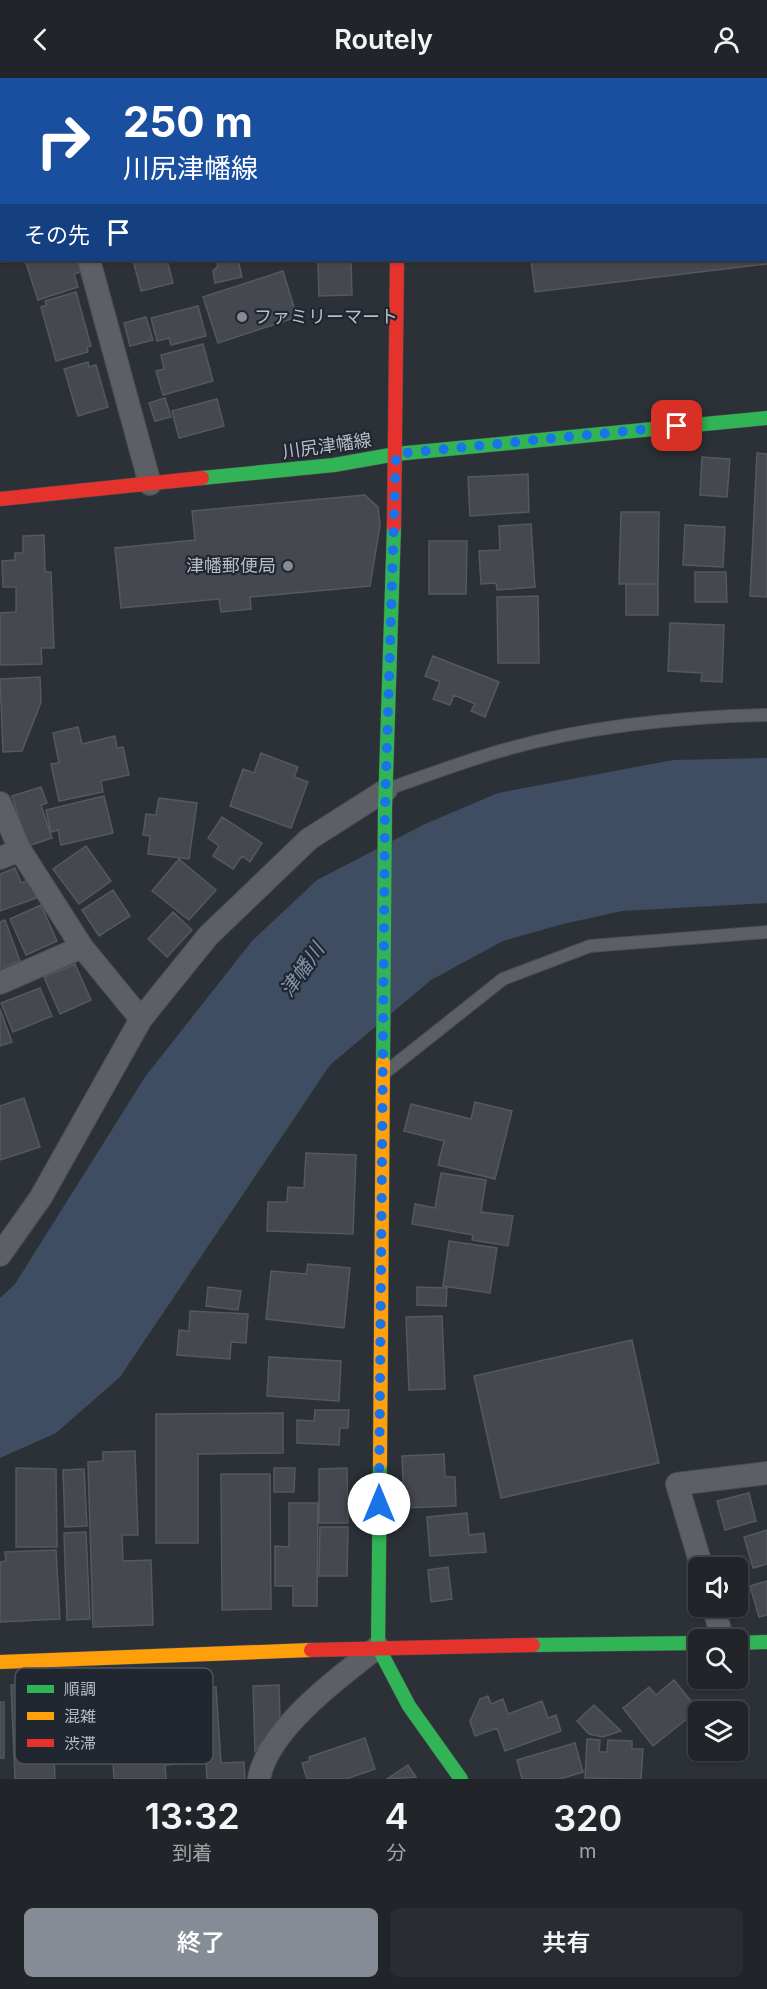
<!DOCTYPE html>
<html lang="ja">
<head>
<meta charset="utf-8">
<style>
  body { margin:0; font-family:Inter,"Noto Sans JP",sans-serif; background:#292d31; color:#f1f3f6; height:100vh; display:flex; flex-direction:column; font-size:22px; white-space:nowrap }
  * { box-sizing:border-box; margin:0 }
  p { font-size:20px; color:#a2a5a8 }
  .icon { flex:none; width:33px; height:33px; fill:none; stroke:currentColor; stroke-width:2; stroke-linecap:round; stroke-linejoin:round }
  .map { position:relative; height:1701px; overflow:hidden }
  .drawer { display:flex; flex-direction:column; background:#212529; flex:1 }
  .drawer>* { flex:none }
  .guide { position:absolute; left:0px; top:0px; width:768px; height:183px; box-shadow:0 2px 4px #0004,0 0 0 2px #3e4246; background:#1a4fa0; color:#fff; overflow:hidden }
  .fabs { position:absolute; left:688px; top:1479px; display:grid; gap:12px }
  .fabs a { display:grid; place-items:center; width:60px; height:60px; border-radius:9px; background:#212529; box-shadow:0 2px 4px #0004,0 0 0 2px #3e4246; font-size:30px }
  .pin { position:absolute; display:grid; place-items:center; width:51px; height:51px; color:#fff; margin:-26px; border-radius:12px; box-shadow:0 3px 9px #0006 }
  .me { position:absolute; width:66px; margin:-33px; rotate:0deg; stroke-linejoin:round; filter:drop-shadow(0 0 4px #0008) }
  .turn { display:flex; align-items:center; gap:21px; height:126px; padding:0 24px; font-size:27px }
  .turn .icon { width:78px; height:78px; stroke-width:2.5 }
  .turn b { display:block; font-size:42px; line-height:51px }
  .then { display:flex; align-items:center; height:57px; padding:0 24px; background:#0003; gap:12px; font-size:22px }
  .eta { display:flex; justify-content:space-evenly; align-items:center; height:102px; text-align:center }
  .eta b { font-size:36px; font-weight:600; line-height:42px }
  .button { display:flex; gap:12px; margin-top:auto; padding:12px 24px }
  .button a { flex:1; height:69px; border-radius:9px; background:#868c95; color:#fff; font-size:24px; font-weight:600; line-height:69px; text-align:center }
  .button a+a { background:#292d31; color:#f1f3f6 }
  header { display:flex; justify-content:space-between; align-items:center; height:78px; padding:0 24px; background:#212529; font-size:27px; font-weight:600 }
  .map>svg:first-child { display:block }
</style>
</head>
<body>
<header><svg class="icon" aria-label="back" viewBox="0 0 24 24"><path d="M15 5l-7 7 7 7"/></svg>Routely<svg class="icon" aria-label="person" viewBox="0 0 24 24"><circle cx="12" cy="8" r="4"/><path d="M4 21q1-7 8-7t8 7"/></svg></header>
<div class="map">
<svg width="767" height="1701" viewBox="0 0 767 1701">
  <rect width="100%" height="100%" fill="#2c3137"/>
  <path fill="#3e4d61" d="M767,680V825L622,833L563,846L503,863L431,902L330,987L120,1299L56,1355L0,1380V1220L15,1206L145,999L252,863L317,802L425,746L498,715L673,682Z"/>
  <g fill="none" stroke-linecap="round" stroke-linejoin="round">
    <path stroke="#3e4d61" stroke-width="8" d="M0,114L2,113"/>
  </g>
  <path fill="#45494f" stroke="#54585f" stroke-width="1.5" d="M697,0H756V2H684Z
    M766,94L767,186L535,214L531,182H766Z
    M25,182H80L83,193L74,196L78,209L38,222Z
    M133,182H167L173,205L141,213Z
    M216,182H238L242,199L215,205L213,193L218,188Z
    M351,183L352,217L319,218L318,184Z
    M283,193L297,239L218,265L203,219Z
    M76,214L91,268L87,269L88,274L56,283L41,229L46,227L45,223Z
    M198,228L206,258L171,267L169,260L157,263L151,240Z
    M146,239L153,262L130,268L124,245Z
    M203,266L213,303L163,317L156,293L164,291L161,277Z
    M88,284L89,289L96,287L108,329L78,338L64,291Z
    M165,320L171,339L155,343L149,325Z
    M217,321L224,348L179,360L172,333Z
    M757,375L767,376V519L750,518Z
    M702,379L730,381L727,419L700,417Z
    M528,396L529,434L470,438L468,399Z
    M365,417L378,429L380,447L370,508L250,519L251,531L221,534L219,521L121,530L115,470L195,462L192,433Z
    M621,434H659L658,506H619Z
    M531,446L535,509L497,512L496,505L481,506L479,473L500,472L499,448Z
    M685,447L725,449L723,489L683,487Z
    M44,457L45,494H51L54,570H41L42,586L0,587V535L16,534V509H3L2,483L15,482V475H23V458Z
    M429,463H467L466,516H429Z
    M695,494H726L727,524H695Z
    M626,506H658V537H626Z
    M538,518L539,585H498L497,519Z
    M670,545L724,547L722,604L701,603L702,595L668,593Z
    M433,578L499,604L485,639L471,633L475,626L454,617L450,627L433,621L440,604L425,598Z
    M40,599L41,624L22,673L3,674L0,601Z
    M78,649L82,666L115,658L117,670L123,669L129,697L101,703L103,714L59,723L51,686L59,685L53,655Z
    M261,675L298,689L294,699L308,704L291,750L230,728L243,691L254,695Z
    M41,709L47,725L41,727L52,760L28,768L12,718Z
    M104,718L113,755L61,767L58,752L51,754L46,732Z
    M159,720L197,725L189,781L148,776L150,758L143,757L146,736L156,737Z
    M222,739L262,765L250,784L242,778L233,791L213,778L219,768L208,760Z
    M86,768L111,803L79,826L53,791Z
    M179,781L216,812L189,842L152,813Z
    M15,790L21,805L29,802L36,820L0,833V796Z
    M113,812L130,838L99,858L82,832Z
    M41,827L57,863L26,877L10,841Z
    M173,834L192,852L167,879L148,861Z
    M5,842L20,883L4,889L5,892L0,894V844Z
    M75,886L91,922L60,936L44,899Z
    M40,910L52,938L13,954L1,925Z
    M0,931L12,964L0,968Z
    M24,1020L40,1069L0,1082V1028Z
    M475,1024L512,1033L495,1101L438,1087L444,1063L404,1053L411,1026L471,1041Z
    M306,1075L356,1077L353,1156L267,1153L268,1124H287L288,1109L304,1110Z
    M441,1095L486,1102L481,1134L513,1138L508,1168L472,1162L473,1157L412,1146L415,1126L435,1130Z
    M449,1163L497,1170L490,1215L443,1208Z
    M308,1186L350,1190L344,1250L266,1241L271,1193L306,1196Z
    M208,1209L241,1213L238,1232L206,1228Z
    M417,1209L447,1210L446,1228L417,1227Z
    M190,1233L248,1236L246,1265L231,1264L230,1281L177,1277L179,1252L189,1253Z
    M442,1238L445,1311L409,1312L406,1239Z
    M632,1262L659,1385L501,1420L474,1298Z
    M269,1279L341,1283L339,1323L267,1318Z
    M315,1332H349L348,1350H340L339,1367L297,1365V1342L314,1343Z
    M283,1335V1375L198,1376V1465H156V1336Z
    M135,1373L138,1457H122L123,1483L151,1482L153,1547L93,1549L88,1384L103,1383V1374Z
    M444,1376L445,1399H455L456,1428L404,1430L402,1378Z
    M16,1390L56,1391L57,1469H16Z
    M274,1390H295L294,1414H274Z
    M347,1390L348,1445H319V1391Z
    M84,1391L87,1448L65,1449L63,1392Z
    M221,1396H270L271,1531L222,1532Z
    M749,1415L756,1443L725,1452L717,1423Z
    M289,1425H318L317,1528H293V1508H275V1468L289,1469Z
    M467,1435L469,1457L484,1455L486,1474L430,1478L427,1439Z
    M320,1449H348L347,1498H319Z
    M767,1452V1486L753,1490L744,1459Z
    M86,1454L90,1541L67,1542L64,1455Z
    M56,1472L60,1541L0,1544V1484L6,1483L5,1474Z
    M448,1489L452,1521L431,1524L428,1492Z
    M767,1503V1537L759,1539L750,1508Z
    M674,1602L698,1632L653,1668L623,1630L649,1609L656,1617Z
    M51,1605L55,1701H15L11,1607Z
    M161,1606V1613L216,1609L221,1685L244,1684L245,1701H207L206,1684L165,1687L166,1701H114L113,1682L130,1681L127,1637L106,1638L105,1609Z
    M279,1607L280,1641L255,1673L253,1608Z
    M488,1618L491,1626L503,1621L508,1636L542,1623L548,1640L556,1637L561,1653L505,1673L497,1650L475,1658L470,1643L480,1621Z
    M0,1624H4V1680H0Z
    M594,1627L621,1653L603,1659L589,1656L577,1643Z
    M365,1660L375,1691L346,1701H307L302,1685L310,1683L309,1679Z
    M587,1661L600,1662L599,1674H607L608,1662L632,1663V1671H643L641,1701L585,1700Z
    M575,1665L583,1694L560,1701H522L517,1682Z
    M408,1687L416,1699L387,1701Z"/>
  <g fill="none" stroke-linecap="round" stroke-linejoin="round">
    <g stroke="#4a4d52" stroke-width="14">
      <path id="lane" d="M388,711C425,698 462,684 500,673C586,648 678,639 767,637
        M387,993L503,901L590,868L767,854"/>
    </g>
    <g stroke="#4a4d52" stroke-width="24">
      <path id="street" d="M54,0V2
        M497,2L504,0
        M89,182L150,406
        M0,725L20,772L82,869L141,941
        M0,780L20,772
        M0,905L82,869
        M0,1177L41,1119L141,941L208,858L309,761L386,712
        M702,1490L677,1406L767,1395
        M713,1528L723,1562
        M259,1701C267,1652 340,1598 378,1569"/>
    </g>
    <g stroke="#4a4d52" stroke-width="15">
      <path id="fast" d="M399,0V2
        M202,400L334,387L396,376L767,340
        M383,985L385,731L394,448
        M380,1386L378,1569L409,1628L461,1701
        M738,1565L767,1564
        M533,1567L699,1565"/>
    </g>
    <g stroke="#4a4d52" stroke-width="15">
      <path id="slow" d="M380,1386L383,985
        M0,1584L311,1572"/>
    </g>
    <g stroke="#4a4d52" stroke-width="15">
      <path id="jam" d="M0,421L202,400
        M394,448L397,182
        M311,1572L533,1567"/>
    </g>
    <use href="#lane" stroke="#5c5f65" stroke-width="12"/>
    <use href="#street" stroke="#5c5f65" stroke-width="22"/>
    <use href="#fast" stroke="#30b455" stroke-width="14"/>
    <use href="#slow" stroke="#ff9f0a" stroke-width="14"/>
    <use href="#jam" stroke="#e5322d" stroke-width="14"/>
  </g>
  <g fill="none" stroke-linecap="round" stroke-linejoin="round">
    <path stroke="#1a73e8" stroke-width="10" stroke-dasharray="0 18" d="M379,1426L385,731L396,376L677,348"/>
  </g>
  <g fill="#868c95" stroke="#202731" stroke-width="2">
    <circle cx="242" cy="239" r="6"/>
    <circle cx="288" cy="488" r="6"/>
  </g>
  <g text-anchor="middle" stroke-width="4.5" stroke-linejoin="round" paint-order="stroke">
    <g font-size="18" fill="#b7bdc7" stroke="#202731" text-anchor="start">
      <text x="254" y="245">ファミリーマート</text>
      <text x="276" y="494" text-anchor="end">津幡郵便局</text>
    </g>
    <g font-size="18" fill="#b7bdc7" stroke="#202731">
      <text transform="translate(327 368) rotate(-8)" y="6">川尻津幡線</text>
    </g>
    <g font-size="20" font-style="italic" fill="#8294ab" stroke="#202731">
      <text transform="translate(302 892) rotate(-55)" y="7">津幡川</text>
    </g>
  </g>
  <rect x="15" y="1590" width="198" height="96" rx="9" fill="#202731" stroke="#4d545e" stroke-width="1.5"/>
  <rect x="27" y="1607" width="27" height="8" fill="#30b455"/>
  <rect x="27" y="1634" width="27" height="8" fill="#ff9f0a"/>
  <rect x="27" y="1661" width="27" height="8" fill="#e5322d"/>
  <g font-size="16" fill="#b7bdc7">
    <text x="64" y="1617">順調</text>
    <text x="64" y="1644">混雑</text>
    <text x="64" y="1671">渋滞</text>
  </g>
</svg>
<div class="fabs">
<a><svg class="icon" aria-label="sound" viewBox="0 0 24 24"><path d="M4 9h4l5-4v14l-5-4H4zM17 9q2 3 0 6"/></svg></a>
<a><svg class="icon" aria-label="search" viewBox="0 0 24 24"><circle cx="10" cy="10" r="6"/><path d="M15 15l6 6"/></svg></a>
<a><svg class="icon" aria-label="layers" viewBox="0 0 24 24"><path d="M12 4l9 5-9 5-9-5zM3 14l9 5 9-5"/></svg></a>
</div>
<div class="pin" style="left:677px;top:348px;background:#d93025"><svg class="icon" aria-label="arrive" viewBox="0 0 24 24"><path d="M6 21V4h12l-3 4 3 4H6"/></svg></div>
<svg class="me" style="left:379px;top:1426px" viewBox="-20 -20 40 40"><circle r="19" fill="#fff"/><path d="M0-13L10 11 0 6-10 11z" fill="#1a73e8"/></svg>
<div class="guide">
<div class="turn"><svg class="icon" aria-label="right" viewBox="0 0 24 24"><path d="M7 20v-9h11M14 6l5 5-5 5"/></svg><div><b>250 m</b>川尻津幡線</div></div>
<div class="then">その先<svg class="icon" aria-label="arrive" viewBox="0 0 24 24"><path d="M6 21V4h12l-3 4 3 4H6"/></svg></div>
</div>
</div>
<section class="drawer">
<div class="eta">
<div><b>13:32</b><p>到着</p></div>
<div><b>4</b><p>分</p></div>
<div><b>320</b><p>m</p></div>
</div>
<div class="button"><a>終了</a><a>共有</a></div>
</section>
</body>
</html>
